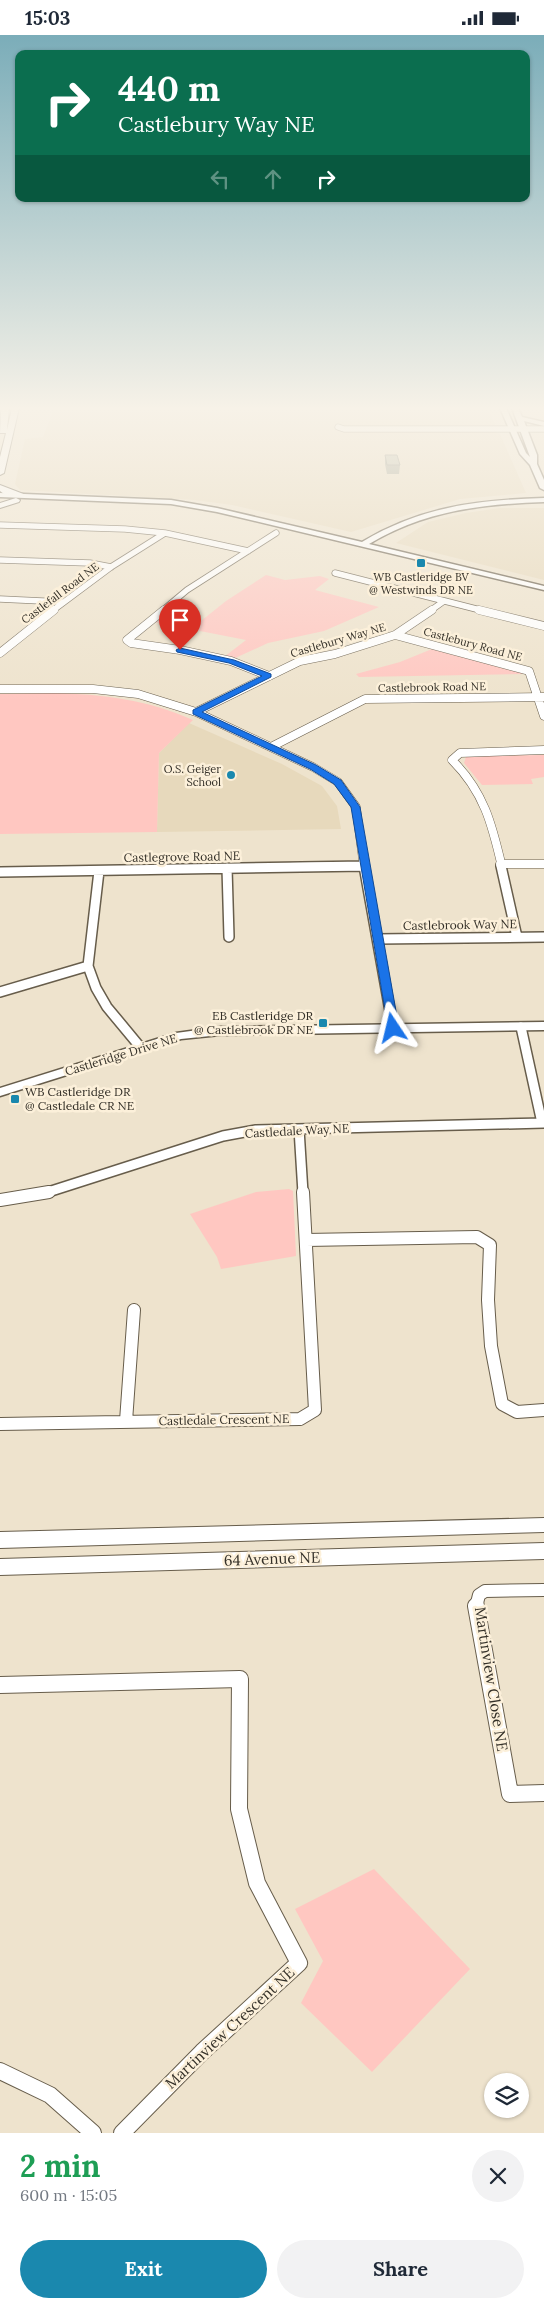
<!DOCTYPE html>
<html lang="en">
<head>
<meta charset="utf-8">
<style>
  body { margin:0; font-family:Lora,serif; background:#f2f2f3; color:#1f2937; height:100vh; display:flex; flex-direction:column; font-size:19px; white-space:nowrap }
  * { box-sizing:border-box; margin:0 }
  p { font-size:16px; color:#747a83 }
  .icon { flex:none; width:28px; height:28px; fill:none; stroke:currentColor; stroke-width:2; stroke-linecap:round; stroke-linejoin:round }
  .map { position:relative; height:2098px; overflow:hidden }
  .drawer { display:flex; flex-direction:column; background:#fff; flex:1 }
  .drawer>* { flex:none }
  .top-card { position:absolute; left:15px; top:15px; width:515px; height:152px; border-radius:10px; box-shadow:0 1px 4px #0004; background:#0b6e4f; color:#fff; overflow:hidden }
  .buttons { position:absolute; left:484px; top:2038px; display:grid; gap:10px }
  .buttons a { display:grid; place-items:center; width:45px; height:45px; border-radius:50%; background:#fff; box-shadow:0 1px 4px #0004; font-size:25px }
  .pin { position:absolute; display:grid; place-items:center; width:42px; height:42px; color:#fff; margin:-51px -21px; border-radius:50% 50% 50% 0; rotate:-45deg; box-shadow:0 0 5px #0007 }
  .pin .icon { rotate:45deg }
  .me { position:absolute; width:55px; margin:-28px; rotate:350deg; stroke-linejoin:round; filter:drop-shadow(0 0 4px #0008) }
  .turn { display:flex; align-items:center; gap:18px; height:105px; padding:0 20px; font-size:22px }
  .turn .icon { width:65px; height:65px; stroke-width:2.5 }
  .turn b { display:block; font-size:35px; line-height:42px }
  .lanes { display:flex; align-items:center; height:48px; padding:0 20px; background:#0003; justify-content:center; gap:25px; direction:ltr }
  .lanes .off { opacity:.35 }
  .round { display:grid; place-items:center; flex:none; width:52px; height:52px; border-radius:26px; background:#f2f2f3 }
  .head { display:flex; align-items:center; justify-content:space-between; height:85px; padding:0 20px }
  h1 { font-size:30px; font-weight:700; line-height:38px; color:#1e9e55 }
  .cta { display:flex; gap:10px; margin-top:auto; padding:10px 20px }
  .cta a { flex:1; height:58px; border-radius:30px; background:#1a88ae; color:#fff; font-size:20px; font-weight:700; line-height:58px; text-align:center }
  .cta a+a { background:#f2f2f3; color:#1f2937 }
  .status { display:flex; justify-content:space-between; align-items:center; height:35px; padding:0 25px; background:#fff; direction:ltr }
  .status svg { height:14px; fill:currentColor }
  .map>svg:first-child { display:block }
</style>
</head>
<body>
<div class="status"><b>15:03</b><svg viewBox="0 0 49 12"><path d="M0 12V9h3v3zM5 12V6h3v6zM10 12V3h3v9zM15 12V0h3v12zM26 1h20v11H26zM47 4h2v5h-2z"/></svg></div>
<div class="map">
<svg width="544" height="2098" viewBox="0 0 544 2098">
  <rect width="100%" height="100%" fill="#eee3cd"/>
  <path fill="#e7d9bc" d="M54,373H488L495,390L408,391L410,397H494L500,399L526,458L460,464L351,497L232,470L195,465L20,455L15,449L25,404L43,402Z
    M500,473H544V545L396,508L428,487L466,478Z
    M189,688L282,729L322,751L337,771L341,794L157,797L159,718Z"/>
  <path fill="#ffc7c1" d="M266,540L285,545L320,541L329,544L315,555L379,572L324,596L268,608L233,624L224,622L246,605L154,587L163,579L201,586L226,566Z
    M432,614L520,637L523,639L359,642L356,639L400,627Z
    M54,658C102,659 149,665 193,685L159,718L157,797L0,799V659Z
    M544,720V742L531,744L533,749L482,750L464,728L466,722L471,721Z
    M289,1154L293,1156L296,1221L221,1234L217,1222L190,1179L256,1157Z
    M374,1834L470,1934L372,2037L301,1968L323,1926L295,1874Z"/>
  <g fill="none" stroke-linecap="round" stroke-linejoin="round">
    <g stroke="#675d4b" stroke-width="7">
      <path id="minor-far4" d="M338,392L344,394H544
        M0,490L125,494L165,498
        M0,525L90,528L111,532
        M335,538L484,576
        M0,564L63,567
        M52,576L111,532L165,498L248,516
        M162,576L187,555L276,498
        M430,576L444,566"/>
    </g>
    <g stroke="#675d4b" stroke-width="9">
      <path id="minor-far3" d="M164,575L127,605L131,608L180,615L231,626L269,641
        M479,575L544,591
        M395,600L529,636L544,681
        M0,618L54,575
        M0,654H93L138,659L196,677L313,732L338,747L356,772L364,832
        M196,677L300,626L335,619L395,600L432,575
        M271,712L365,664L544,662
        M500,829H544
        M289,832L364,831
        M502,832C492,789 484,757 452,725L460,718L544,715"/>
    </g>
    <g stroke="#675d4b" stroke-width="12">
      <path id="minor-far2" d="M364,831L393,993
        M501,831L517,902
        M227,833L229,902
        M99,836L88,931L96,953L107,972L141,1013
        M0,837L364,831
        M377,904L544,902
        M0,957L88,931
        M521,992L542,1088
        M299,1094L303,1158
        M45,1158L223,1101L256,1095L544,1088"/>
    </g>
    <g stroke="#675d4b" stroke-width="14">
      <path id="minor-far1" d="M0,1165L49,1157
        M306,1205L477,1202L490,1210L488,1265L491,1311L502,1369L517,1377L544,1375
        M126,1386L134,1275
        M0,1389L300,1384L315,1375L303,1157
        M476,1572L479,1560L485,1556L544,1555"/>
    </g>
    <g stroke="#675d4b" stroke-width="18">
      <path id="minor" d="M476,1571L510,1759L544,1758
        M0,1650L240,1644L239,1774L257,1848L299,1928L202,2017L122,2098
        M0,2036L50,2060L93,2098"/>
    </g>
    <g stroke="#675d4b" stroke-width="3">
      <path id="tertiary" d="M500,373H506L526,418L530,422L512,373H518L522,382L544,387V391L524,386L537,420V429L544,445V455L540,453L530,430L520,419Z
        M0,458L171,465L217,473L362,507C420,472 477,465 544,463V467C481,469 424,476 369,509L544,551V555L217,477L171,469L0,462Z
        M544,987V995L220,1000L181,1004L0,1061V1053L176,998L220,992Z"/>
    </g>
    <g stroke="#675d4b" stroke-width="2">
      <path id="secondary" d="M1,373H9L7,395L12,373H19L4,438L0,440V422L6,398H0Z
        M0,450L26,460L22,462L4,459L0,456Z
        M16,463L20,465L19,467L0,473V468Z
        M544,1483V1497L0,1513V1497Z
        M544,1508V1524L0,1540V1524Z"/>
    </g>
    <use href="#minor-far4" stroke="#fff" stroke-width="5.5"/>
    <use href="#minor-far3" stroke="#fff" stroke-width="8"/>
    <use href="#minor-far2" stroke="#fff" stroke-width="9"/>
    <use href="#minor-far1" stroke="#fff" stroke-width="12"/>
    <use href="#minor" stroke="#fff" stroke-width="16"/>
    <use href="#tertiary" fill="#fff" fill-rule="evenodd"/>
    <use href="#secondary" fill="#fff" fill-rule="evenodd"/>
  </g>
  <path fill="#989a87" d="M385,420L400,430L399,439H387L385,429Z"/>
  <path fill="#b1b39d" stroke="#7c7d6e" d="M385,420H397L400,430H387Z"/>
  <linearGradient id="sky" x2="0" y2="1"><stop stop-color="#7badb9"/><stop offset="0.56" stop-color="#f7f2e8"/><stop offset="1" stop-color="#f7f2e8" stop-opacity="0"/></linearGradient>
  <rect width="544" height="667" fill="url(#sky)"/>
  <path fill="#1a73e8" stroke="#114b97" d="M180,613L234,625L271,639V642L202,677L316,730L341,745L360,772L399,993L397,995H389L388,993L351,772L334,749L310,734L193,679V675L262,641L229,628L177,617L176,615Z"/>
  <g fill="#1a88ae" stroke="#fcf0da" stroke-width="2">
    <rect x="416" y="523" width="10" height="10" rx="2.5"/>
    <circle cx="231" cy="740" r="5"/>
    <rect x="318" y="983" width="10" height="10" rx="2.5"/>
    <rect x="10" y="1059" width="10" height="10" rx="2.5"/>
  </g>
  <g text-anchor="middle" stroke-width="5" stroke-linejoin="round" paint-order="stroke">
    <g font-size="11" fill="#343028" stroke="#fcf0da">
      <text x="421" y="546">WB Castleridge BV<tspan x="421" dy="13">@ Westwinds DR NE</tspan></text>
      <text x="221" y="738" text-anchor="end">O.S. Geiger<tspan x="221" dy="13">School</tspan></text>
    </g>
    <g font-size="11" fill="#343028" stroke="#fcf0da">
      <text transform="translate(60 558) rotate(-37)" y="4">Castlefall Road NE</text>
      <text transform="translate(338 605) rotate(-16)" y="4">Castlebury Way NE</text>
      <text transform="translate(473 609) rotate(15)" y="4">Castlebury Road NE</text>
      <text transform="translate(432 652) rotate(-1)" y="4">Castlebrook Road NE</text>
    </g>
    <g font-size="12" fill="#343028" stroke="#fcf0da">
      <text transform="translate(182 822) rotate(-1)" y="4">Castlegrove Road NE</text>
      <text transform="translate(460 890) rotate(-1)" y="4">Castlebrook Way NE</text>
      <text transform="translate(121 1020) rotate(-17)" y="4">Castleridge Drive NE</text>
      <text transform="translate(297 1096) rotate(-3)" y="4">Castledale Way NE</text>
      <text transform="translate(224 1385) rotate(-1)" y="4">Castledale Crescent NE</text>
    </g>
    <g font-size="12" fill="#343028" stroke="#fcf0da" text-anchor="end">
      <text x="313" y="985">EB Castleridge DR<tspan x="313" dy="14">@ Castlebrook DR NE</tspan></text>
      <text x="25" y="1061" text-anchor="start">WB Castleridge DR<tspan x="25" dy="14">@ Castledale CR NE</tspan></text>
    </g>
    <g font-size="15" fill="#343028" stroke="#fcf0da">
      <text transform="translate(272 1524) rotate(-2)" y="5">64 Avenue NE</text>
      <text transform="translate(491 1644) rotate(81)" y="5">Martinview Close NE</text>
      <text transform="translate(230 1993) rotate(-43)" y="5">Martinview Crescent NE</text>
    </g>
  </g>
</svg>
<div class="buttons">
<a><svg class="icon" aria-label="layers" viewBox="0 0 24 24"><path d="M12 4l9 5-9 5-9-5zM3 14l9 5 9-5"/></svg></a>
</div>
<div class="pin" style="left:180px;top:615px;background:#d93025"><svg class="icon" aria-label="arrive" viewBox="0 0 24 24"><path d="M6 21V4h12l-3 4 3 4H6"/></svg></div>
<svg class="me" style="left:393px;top:993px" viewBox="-20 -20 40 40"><path d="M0-17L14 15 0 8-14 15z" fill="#1a73e8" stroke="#fff" stroke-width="4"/></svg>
<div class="top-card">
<div class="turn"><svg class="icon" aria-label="right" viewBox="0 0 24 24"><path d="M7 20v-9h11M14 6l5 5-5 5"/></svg><div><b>440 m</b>Castlebury Way NE</div></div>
<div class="lanes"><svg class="icon off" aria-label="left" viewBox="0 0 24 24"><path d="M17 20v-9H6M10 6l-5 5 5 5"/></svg><svg class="icon off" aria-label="ahead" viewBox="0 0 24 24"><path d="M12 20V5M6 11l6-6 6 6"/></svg><svg class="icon" aria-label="right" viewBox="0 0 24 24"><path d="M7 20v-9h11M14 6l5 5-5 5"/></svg></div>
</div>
</div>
<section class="drawer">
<div class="head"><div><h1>2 min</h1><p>600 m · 15:05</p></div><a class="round"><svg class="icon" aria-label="close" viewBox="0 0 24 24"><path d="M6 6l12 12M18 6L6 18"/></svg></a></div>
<div class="cta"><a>Exit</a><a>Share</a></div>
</section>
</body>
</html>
